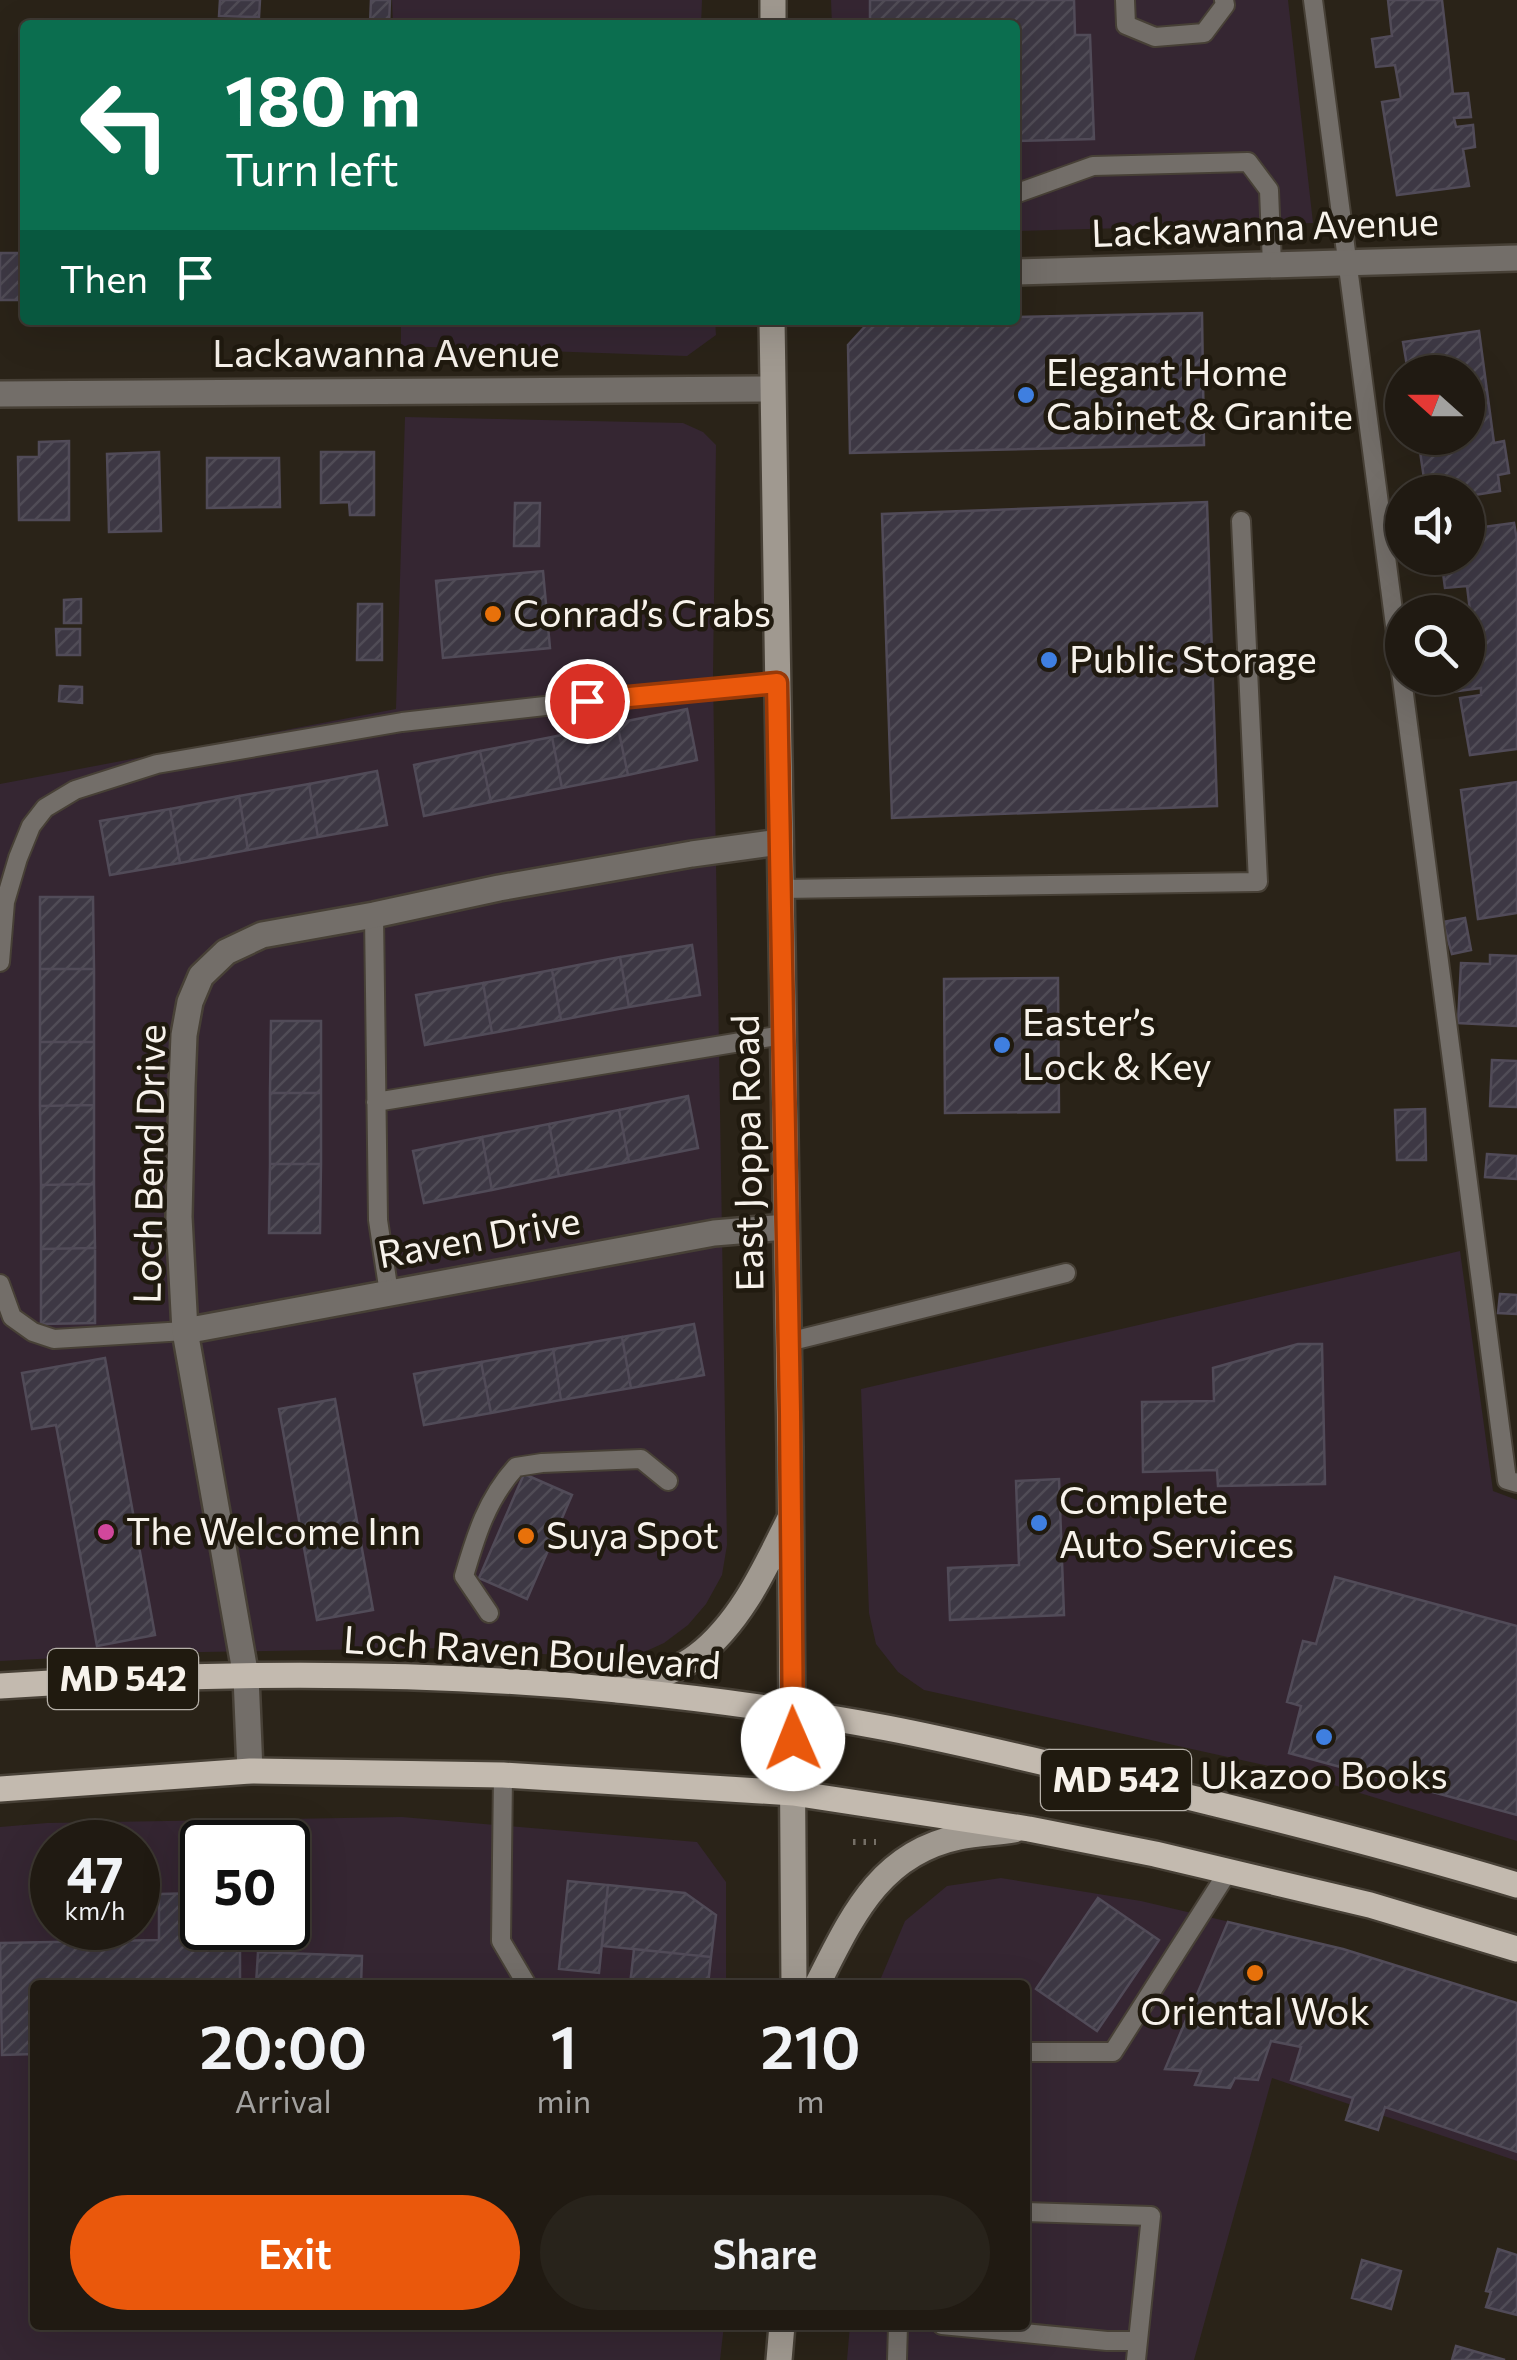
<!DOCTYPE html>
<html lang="en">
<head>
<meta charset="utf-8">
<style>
  body { margin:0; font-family:Commissioner,sans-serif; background:#28231b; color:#f1f3f6; height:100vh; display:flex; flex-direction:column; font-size:38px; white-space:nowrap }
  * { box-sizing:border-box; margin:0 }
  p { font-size:32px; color:#a2a19f }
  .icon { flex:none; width:55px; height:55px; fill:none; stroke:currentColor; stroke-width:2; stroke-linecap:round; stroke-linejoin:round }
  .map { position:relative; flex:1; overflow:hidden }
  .sheet { position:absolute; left:30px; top:1980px; width:1000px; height:350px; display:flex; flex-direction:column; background:#201a12; border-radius:10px; box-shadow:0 10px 40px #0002,0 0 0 2px #3d3832 }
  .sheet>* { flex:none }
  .top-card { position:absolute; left:20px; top:20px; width:1000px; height:305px; border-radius:10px; box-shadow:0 10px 40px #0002,0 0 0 2px #3d3832; background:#0b6e4f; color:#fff; overflow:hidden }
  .needle { width:65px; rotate:291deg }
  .buttons { position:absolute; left:1385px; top:355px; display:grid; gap:20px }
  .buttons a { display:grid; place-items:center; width:100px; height:100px; border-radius:50%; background:#201a12; box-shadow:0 10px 40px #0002,0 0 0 2px #3d3832; font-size:50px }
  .speed { position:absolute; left:30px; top:1820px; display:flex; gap:20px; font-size:50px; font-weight:700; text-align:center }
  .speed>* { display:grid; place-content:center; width:130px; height:130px; border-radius:50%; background:#201a12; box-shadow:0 10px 40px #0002,0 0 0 2px #3d3832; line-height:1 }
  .speed small { font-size:25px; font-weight:400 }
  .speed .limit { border:5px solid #111; border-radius:15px; background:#fff; color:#111 }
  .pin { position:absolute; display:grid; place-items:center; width:85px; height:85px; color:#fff; margin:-42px; border:5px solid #fff; border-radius:50%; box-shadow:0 2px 10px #0007 }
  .me { position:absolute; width:110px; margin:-55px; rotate:359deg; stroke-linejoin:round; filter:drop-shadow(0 0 8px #0008) }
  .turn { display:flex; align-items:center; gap:35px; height:210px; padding:0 40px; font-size:45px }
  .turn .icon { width:130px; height:130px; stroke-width:2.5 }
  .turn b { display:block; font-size:70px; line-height:85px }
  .then { display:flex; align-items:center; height:95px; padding:0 40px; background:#0003; gap:20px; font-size:38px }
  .eta { display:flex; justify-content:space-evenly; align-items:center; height:170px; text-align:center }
  .eta b { font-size:60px; font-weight:600; line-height:70px }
  .action { display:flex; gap:20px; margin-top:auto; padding:20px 40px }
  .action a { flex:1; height:115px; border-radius:60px; background:#ea580c; color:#fff; font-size:40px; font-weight:600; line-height:115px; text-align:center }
  .action a+a { background:#28231b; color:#f1f3f6 }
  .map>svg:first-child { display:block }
</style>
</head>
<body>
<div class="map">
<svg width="1517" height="2360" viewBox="0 0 1517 2360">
  <defs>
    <pattern id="building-hatch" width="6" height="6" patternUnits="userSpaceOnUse" patternTransform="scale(2.5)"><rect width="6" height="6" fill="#3d3844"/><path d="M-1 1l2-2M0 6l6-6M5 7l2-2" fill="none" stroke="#504c56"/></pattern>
  </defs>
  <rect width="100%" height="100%" fill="#2a2318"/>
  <path fill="#352632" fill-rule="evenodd" d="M392,0H702L701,25H393Z
    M831,0H1288L1313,223L1015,231V25H832Z
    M401,320H715L716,335L687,356L401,346Z
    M405,417L683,423L703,432L716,445L713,676L727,1545L722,1575L706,1604L688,1625L664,1643L642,1653L620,1658L426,1648L153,1653L0,1661V784L396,709Z
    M1460,1251L1493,1491L1517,1500V1841L1278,1768L924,1690L898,1672L876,1644L869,1613L861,1389Z
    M402,1817L697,1842L726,1882V1985H35V2325H724L720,2360H0V1827L47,1823ZM52,1842H138V1928H52ZM202,1842H288V1928H202Z
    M1001,1878L1141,1901L1336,1947L1517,2006V2161L1272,2078L1194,2360H847L850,2325H1025V1985H878L905,1921L947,1886Z"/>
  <path fill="url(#building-hatch)" stroke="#514b58" stroke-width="2.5" d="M220,0H260L259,17L219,16Z
    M371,0H390L389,25H370Z
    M870,0H1074L1075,35H1090L1094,139L1015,141V25H870Z
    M1388,0H1442L1453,94L1468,93L1471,117L1454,118L1456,127L1473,125L1475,147L1463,149L1469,186L1397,195L1382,102L1401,99L1395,65L1376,67L1372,39L1392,36Z
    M0,253H25V300H0Z
    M1202,313L1204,445L850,453L848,345L871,320H1015V317Z
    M1479,331L1494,443L1504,441L1509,473L1498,475L1500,491L1468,496V492H1426L1418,438H1468V372H1408L1403,342Z
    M69,441V520H19L18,457H39V442Z
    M159,452L161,531L109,532L107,454Z
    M321,452H374V515H350L349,502L321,503Z
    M207,458H279L280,507L207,508Z
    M1207,502L1217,806L892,818L882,514Z
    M515,503H540L539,546H514Z
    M1514,523L1517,540V749L1470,755L1460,698L1481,695V688L1450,692L1448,678H1468V628L1472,627L1467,586L1445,588L1441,558H1468V529Z
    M543,571L550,648L443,658L436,581Z
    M81,599V623H64V600Z
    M358,604H382V660H357Z
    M56,629H80V655H57Z
    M60,686L82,687V703L59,701Z
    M687,709L697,760L628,775L617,723Z
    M617,723L628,775L562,788L552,737Z
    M552,737L562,788L491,802L480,751Z
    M480,751L491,802L424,816L414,765Z
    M377,771L387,825L318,837L309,784Z
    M1517,782V913L1478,919L1461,790Z
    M309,784L318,837L248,850L239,796Z
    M239,796L248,850L180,863L170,809Z
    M170,809L180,863L110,875L100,821Z
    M40,897H93L94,969H40Z
    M1465,918L1471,950L1452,954L1443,922Z
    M692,945L700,995L629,1007L620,957Z
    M1490,955L1517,956V1026L1458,1023L1461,963L1490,964Z
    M620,957L629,1007L561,1020L552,970Z
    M40,969H94V1042H40Z
    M552,970L561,1020L492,1033L483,983Z
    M1058,978L1059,1112L945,1113L944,979Z
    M483,983L492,1033L425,1045L416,995Z
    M271,1021H321V1093H270Z
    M40,1042H94V1105L40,1106Z
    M1492,1060L1517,1061V1107L1490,1106Z
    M270,1093H321V1164H270Z
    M688,1096L698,1148L629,1162L619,1110Z
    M94,1105V1184L41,1185L40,1106Z
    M1425,1109L1426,1160H1397L1395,1110Z
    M619,1110L629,1162L559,1176L549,1124Z
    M549,1124L559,1176L492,1190L482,1137Z
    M482,1137L492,1190L424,1203L413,1151Z
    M1487,1154L1517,1156V1179L1485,1177Z
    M270,1164H321L320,1233H269Z
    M94,1184L95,1248L41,1249V1185Z
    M95,1248V1323L41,1324V1249Z
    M1500,1294L1517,1295V1314L1498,1313Z
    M694,1324L704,1375L631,1388L622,1337Z
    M622,1337L631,1388L561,1400L553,1349Z
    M1298,1344H1322L1325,1484L1218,1486L1217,1470L1143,1472L1142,1402L1214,1401L1213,1368Z
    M553,1349L561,1400L491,1413L481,1362Z
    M105,1358L155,1635L97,1646L56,1425L32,1429L22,1373Z
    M481,1362L491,1413L424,1425L414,1374Z
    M335,1399L373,1610L317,1620L279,1409Z
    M524,1474L572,1495L527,1599L479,1578Z
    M1059,1479L1064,1615L950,1620L948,1568L1019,1565L1016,1481Z
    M1335,1577L1517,1626V1815L1289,1753L1301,1706L1287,1702L1303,1641L1316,1644Z
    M568,1881L608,1885L599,1973L559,1969Z
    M608,1885L685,1893L716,1915L711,1957L602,1946Z
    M202,1893V1928H216V1947L240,1946V1985H35V2054L2,2055L0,1943L159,1940V1894Z
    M1098,1898L1159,1940L1097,2031L1036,1989Z
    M1228,1922L1343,1949L1517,2003V2152L1385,2107L1378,2130L1346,2120L1353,2098L1291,2080L1301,2047L1271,2041L1258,2080L1235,2078L1230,2088L1195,2085L1201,2071L1165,2069Z
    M634,1949L711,1957L708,1985H630Z
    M258,1952L362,1956L361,1985H256Z
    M1498,2249L1517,2255V2315L1486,2307L1491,2292L1486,2291Z
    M1362,2260L1401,2271L1391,2309L1352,2298Z
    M1456,2346L1505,2360H1452Z"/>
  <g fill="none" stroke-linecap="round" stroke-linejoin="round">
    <g stroke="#474036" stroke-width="22">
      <path id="service" d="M1125,0L1126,25L1155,37L1204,33L1225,5L1224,0
        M1313,0L1507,1480L1517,1483
        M1015,194L1093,166L1248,162L1269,190L1272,265
        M781,889L1258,882L1241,521
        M374,915L378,1220L389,1293
        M0,962L5,902L18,858L31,826L45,808L75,790L157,764L402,722L661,693L777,683
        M376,1102L783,1035
        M0,1284L12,1317L33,1332L54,1339L185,1331
        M788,1342L1066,1273
        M489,1613L464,1576C476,1535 487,1499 516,1467L542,1463L641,1459L668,1481
        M503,1775L501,1941L527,1985
        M1025,2052H1113L1229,1870
        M1025,2212L1151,2216L1136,2360
        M942,2325L1107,2341H1138
        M897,2360L898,2325"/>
    </g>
    <g stroke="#474036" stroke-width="30">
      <path id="minor" d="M1015,272L1517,258
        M0,394L772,389
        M185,1331L714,1233L786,1227
        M250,1771L246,1677L185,1331L179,1217L182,1086L184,1035L190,1002L201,976L226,952L262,935L374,915L499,888L692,854L780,842"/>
    </g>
    <g stroke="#474036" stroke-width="30">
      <path id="secondary" d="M773,25V0
        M772,320L790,1447L794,1985
        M618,1690C644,1680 675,1673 697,1656C741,1622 765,1568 789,1520
        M817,1985C851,1919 878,1854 959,1837C977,1833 996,1833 1014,1830
        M779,2360L782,2325"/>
    </g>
    <g stroke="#474036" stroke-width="30">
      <path id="primary" d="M0,1686C204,1672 415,1670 618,1690C708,1699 798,1711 887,1728C960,1742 1032,1760 1105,1777C1244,1810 1381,1844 1517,1885
        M0,1789L250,1771L503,1775L793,1793L1029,1829L1155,1854L1370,1905L1517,1949"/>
    </g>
    <path stroke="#756f66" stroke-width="6" stroke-dasharray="2.5 8" stroke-linecap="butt" d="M853,1842H876"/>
    <use href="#service" stroke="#736e69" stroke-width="18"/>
    <use href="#minor" stroke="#736e69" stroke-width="25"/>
    <use href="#secondary" stroke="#a09990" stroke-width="25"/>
    <use href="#primary" stroke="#c3baaf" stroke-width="25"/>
  </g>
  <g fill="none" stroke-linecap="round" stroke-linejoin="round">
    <g stroke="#983908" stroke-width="25">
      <path id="route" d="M587,701L777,683L790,1412L793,1739"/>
    </g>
    <use href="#route" stroke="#ea580c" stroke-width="18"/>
  </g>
  <g fill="#3f7fe0" stroke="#201a0f" stroke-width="4">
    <circle cx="1026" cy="395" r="10"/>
    <circle cx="1049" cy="660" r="10"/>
    <circle cx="1002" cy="1045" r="10"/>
    <circle cx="1039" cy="1523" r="10"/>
    <circle cx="1324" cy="1737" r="10"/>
  </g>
  <g fill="#e8710a" stroke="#201a0f" stroke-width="4">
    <circle cx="493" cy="614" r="10"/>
    <circle cx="526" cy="1536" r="10"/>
    <circle cx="1255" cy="1973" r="10"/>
  </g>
  <circle fill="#d1479c" stroke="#201a0f" stroke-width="4" cx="106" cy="1532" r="10"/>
  <g text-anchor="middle" stroke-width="9" stroke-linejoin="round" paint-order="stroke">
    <g fill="#201a0f" stroke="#b6b1a9" stroke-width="2.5">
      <rect x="48" y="1649" width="150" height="60" rx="8"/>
      <rect x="1041" y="1750" width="150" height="60" rx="8"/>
    </g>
    <g font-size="35" font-weight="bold" fill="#f7f2eb">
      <text x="123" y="1691">MD 542</text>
      <text x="1116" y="1792">MD 542</text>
    </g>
    <g font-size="38" fill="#f7f2eb" stroke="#201a0f">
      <text transform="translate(1265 228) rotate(-2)" y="13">Lackawanna Avenue</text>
      <text x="386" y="367">Lackawanna Avenue</text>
      <text transform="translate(748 1153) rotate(-91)" y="13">East Joppa Road</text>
      <text transform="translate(150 1164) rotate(-89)" y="13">Loch Bend Drive</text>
      <text transform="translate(479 1238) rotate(-10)" y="13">Raven Drive</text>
      <text transform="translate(532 1653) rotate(4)" y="13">Loch Raven Boulevard</text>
    </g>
    <g font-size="38" fill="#f7f2eb" stroke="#201a0f" text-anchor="start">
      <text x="1046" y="386">Elegant Home<tspan x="1046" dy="44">Cabinet &amp; Granite</tspan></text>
      <text x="513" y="627">Conrad’s Crabs</text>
      <text x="1069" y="673">Public Storage</text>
      <text x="1022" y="1036">Easter’s<tspan x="1022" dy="44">Lock &amp; Key</tspan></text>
      <text x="1059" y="1514">Complete<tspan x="1059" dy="44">Auto Services</tspan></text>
      <text x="126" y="1545">The Welcome Inn</text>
      <text x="546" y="1549">Suya Spot</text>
      <text x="1324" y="1789" text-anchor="middle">Ukazoo Books</text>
      <text x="1255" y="2025" text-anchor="middle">Oriental Wok</text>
    </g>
  </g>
</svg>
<div class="buttons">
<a><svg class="needle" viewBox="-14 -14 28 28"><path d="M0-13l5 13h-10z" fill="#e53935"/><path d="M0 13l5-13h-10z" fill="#a2a19f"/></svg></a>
<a><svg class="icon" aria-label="sound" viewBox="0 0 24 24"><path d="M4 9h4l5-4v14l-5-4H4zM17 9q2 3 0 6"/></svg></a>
<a><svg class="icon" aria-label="search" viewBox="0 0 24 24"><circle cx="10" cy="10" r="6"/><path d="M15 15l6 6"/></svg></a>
</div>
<div class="speed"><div>47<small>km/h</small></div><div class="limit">50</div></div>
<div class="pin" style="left:587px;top:701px;background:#d93025"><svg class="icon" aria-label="arrive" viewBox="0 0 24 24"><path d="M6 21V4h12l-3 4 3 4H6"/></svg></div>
<svg class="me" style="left:793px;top:1739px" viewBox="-20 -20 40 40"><circle r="19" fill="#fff"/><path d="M0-13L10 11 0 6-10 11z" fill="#ea580c"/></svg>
<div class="top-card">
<div class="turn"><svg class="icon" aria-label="left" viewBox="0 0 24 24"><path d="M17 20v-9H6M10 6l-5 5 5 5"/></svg><div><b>180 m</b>Turn left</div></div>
<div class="then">Then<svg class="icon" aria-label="arrive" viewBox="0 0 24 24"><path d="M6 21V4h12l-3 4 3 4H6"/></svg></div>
</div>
<section class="sheet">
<div class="eta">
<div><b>20:00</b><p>Arrival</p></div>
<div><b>1</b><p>min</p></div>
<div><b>210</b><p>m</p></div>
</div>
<div class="action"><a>Exit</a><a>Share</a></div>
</section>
</div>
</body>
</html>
